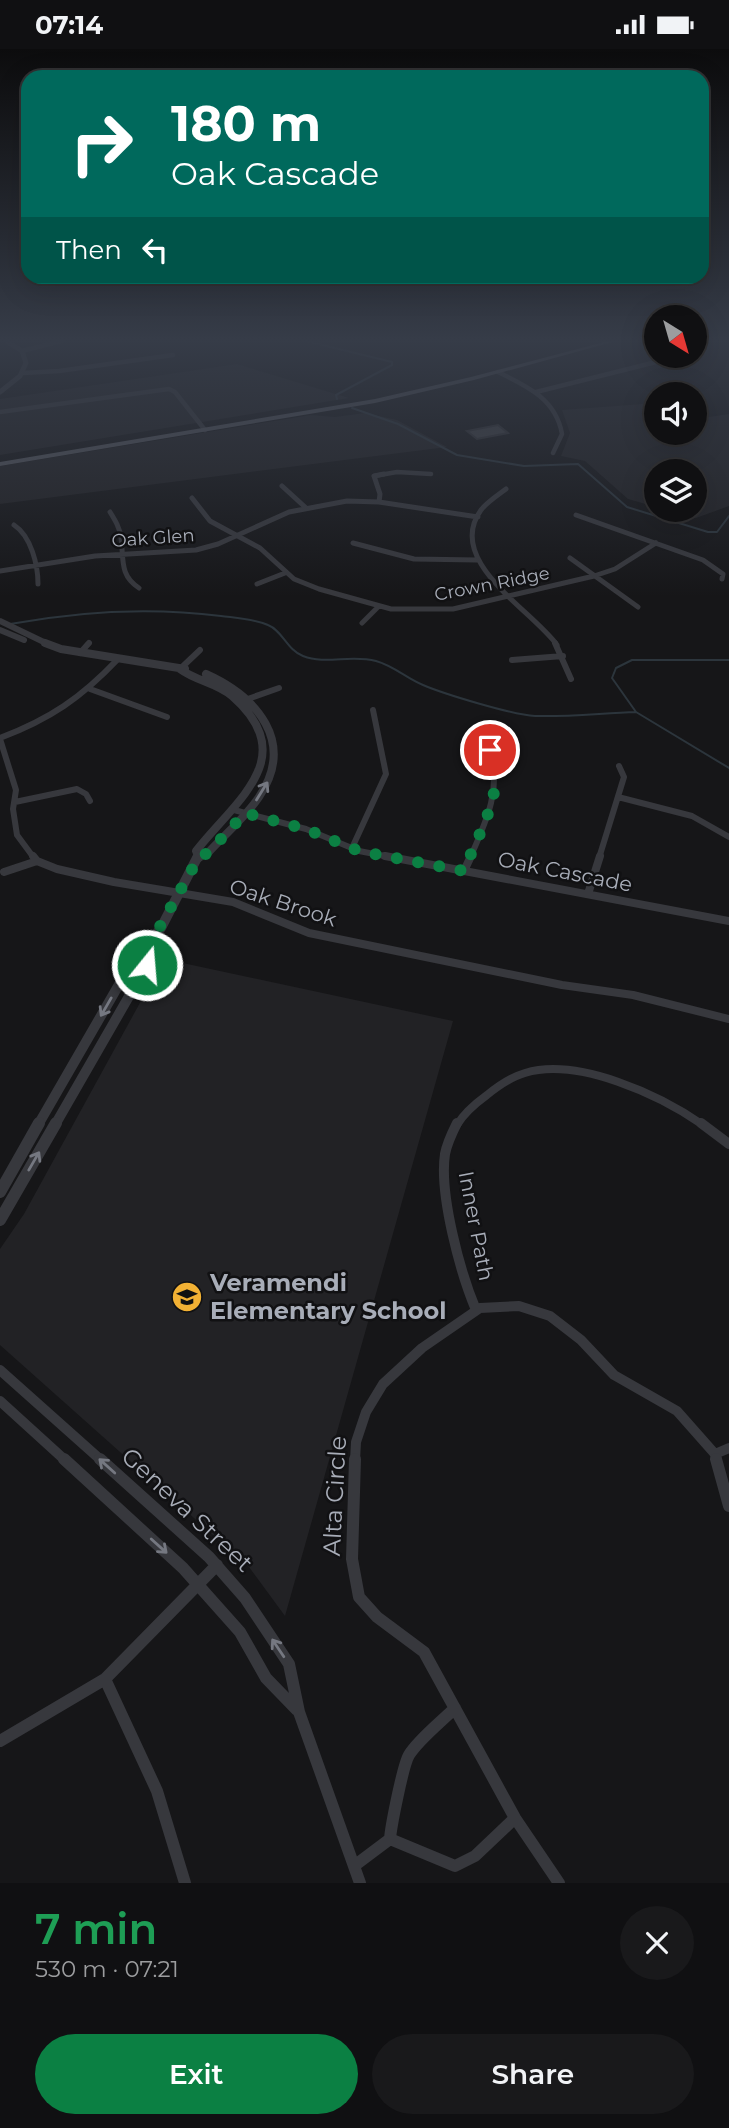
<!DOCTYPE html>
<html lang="en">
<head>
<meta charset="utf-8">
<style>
  body { margin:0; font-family:Montserrat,sans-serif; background:#19191b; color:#f1f3f6; height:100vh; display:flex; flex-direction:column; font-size:26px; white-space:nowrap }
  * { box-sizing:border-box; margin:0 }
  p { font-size:23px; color:#9c9d9f }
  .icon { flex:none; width:38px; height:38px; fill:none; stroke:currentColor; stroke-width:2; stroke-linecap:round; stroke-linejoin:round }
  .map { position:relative; height:1834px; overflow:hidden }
  .drawer { display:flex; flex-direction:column; background:#101012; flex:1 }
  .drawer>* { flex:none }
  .guide { position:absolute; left:21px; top:21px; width:688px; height:214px; border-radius:21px; box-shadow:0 7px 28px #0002,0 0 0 2px #303032; background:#00695c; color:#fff; overflow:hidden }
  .needle { width:46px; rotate:143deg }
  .tools { position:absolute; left:644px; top:256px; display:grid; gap:14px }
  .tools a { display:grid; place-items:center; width:63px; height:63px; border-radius:50%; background:#101012; box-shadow:0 7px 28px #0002,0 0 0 2px #303032; font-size:35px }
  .pin { position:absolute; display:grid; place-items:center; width:60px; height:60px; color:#fff; margin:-30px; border:4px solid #fff; border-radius:50%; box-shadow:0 2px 7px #0007 }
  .me { position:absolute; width:77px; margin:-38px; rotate:17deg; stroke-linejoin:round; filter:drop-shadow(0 0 5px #0008) }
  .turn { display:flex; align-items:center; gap:24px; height:147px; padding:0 35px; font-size:32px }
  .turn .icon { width:91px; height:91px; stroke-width:2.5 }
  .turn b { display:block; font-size:49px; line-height:60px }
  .then { display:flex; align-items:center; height:66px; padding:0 35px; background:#0003; gap:14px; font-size:26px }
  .round { display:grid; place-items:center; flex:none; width:74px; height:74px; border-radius:37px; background:#19191b }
  .head { display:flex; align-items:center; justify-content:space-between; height:119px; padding:0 35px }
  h1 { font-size:42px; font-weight:600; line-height:52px; color:#1e9e55 }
  .button { display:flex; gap:14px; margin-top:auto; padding:14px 35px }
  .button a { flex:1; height:80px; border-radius:42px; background:#0b8043; color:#fff; font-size:28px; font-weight:600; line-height:80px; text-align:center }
  .button a+a { background:#19191b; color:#f1f3f6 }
  .status { display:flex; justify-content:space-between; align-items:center; height:49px; padding:0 35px; background:#101012; direction:ltr }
  .status svg { height:19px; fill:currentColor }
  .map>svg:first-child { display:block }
</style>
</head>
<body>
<div class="status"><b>07:14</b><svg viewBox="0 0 49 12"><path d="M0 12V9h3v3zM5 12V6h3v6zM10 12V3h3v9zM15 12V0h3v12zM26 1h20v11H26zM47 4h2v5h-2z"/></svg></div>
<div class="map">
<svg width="729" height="1834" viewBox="0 0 729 1834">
  <rect width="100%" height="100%" fill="#161618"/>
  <path fill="#222225" d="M237,315L349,349L0,406V350Z
    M656,354V383H695V370L729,365V457L696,469L665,460H695V422H656V458L628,450L585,412L561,407L570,384L562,361Z
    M365,364L397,371L447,398L0,455V417L311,366L335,368Z
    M164,910L453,972L285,1567L249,1518L0,1296V1200L24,1165Z"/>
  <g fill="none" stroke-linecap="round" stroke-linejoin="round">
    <path stroke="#2c353c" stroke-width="2" d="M306,292L392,313V316L336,346L337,350
      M352,359L398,375L457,406L524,417L578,415L627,458L708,483H717L729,467
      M10,575C80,562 151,558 221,567C236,569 254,570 268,576C283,582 287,601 303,607C326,616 351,605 376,612C394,617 406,629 423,636C444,645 513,666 535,667C569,668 603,664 636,663
      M729,611H632L616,619L612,629L636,663L729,719"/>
  </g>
  <path fill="#404145" stroke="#303034" stroke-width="2" d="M498,376L508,384L477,390L467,382Z"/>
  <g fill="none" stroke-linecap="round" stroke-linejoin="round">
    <path stroke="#37383d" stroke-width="4.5" d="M22,302L61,292
      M498,323C527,337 556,350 562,385L553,404
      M23,324L59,322L173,306
      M536,343L684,306
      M0,363L169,340L175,343L205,381
      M374,427L397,423L431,425"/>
    <path stroke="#37383d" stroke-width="5" d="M282,437L305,458
      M506,440C498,446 487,453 481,461C444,512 532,561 557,596
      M192,449L210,472L260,499L294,530L319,540L391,560H453L594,527L615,520L656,494
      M379,453L380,445L374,427L384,425
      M110,463C115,471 120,479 121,489C124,510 119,526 139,539
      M576,466L703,511L723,525L722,530
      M14,476C31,487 38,516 38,535
      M353,494L414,510L477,511
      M570,509L638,558
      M0,522L95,507L196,501L218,495L289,463L347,452L379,453L478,468
      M257,535L285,524
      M362,574L379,557
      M87,596L89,594"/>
    <path stroke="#37383d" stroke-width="6" d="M555,594L571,630
      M80,604L89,594
      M512,611L563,607
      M180,620L200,601
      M90,640L167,668
      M242,652L279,639
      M0,689C50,670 81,649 118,610
      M0,690L16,741L13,760L17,786L34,809
      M618,748L692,767L729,788
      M15,753L77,740L86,745L90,752
      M234,761L306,780L359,802L395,809
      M352,799L386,725L373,661
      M470,809C486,773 502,740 490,701
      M599,809L624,728L619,717"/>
    <path stroke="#37383d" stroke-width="8" d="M33,807L37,812L57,820L114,833L233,853L309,884L562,936L633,946L729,970
      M385,807L729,872
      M464,822L471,807
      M4,823L37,812
      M588,845L600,807
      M457,1076C464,1064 476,1054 487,1046C498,1037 511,1028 525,1024C578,1008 660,1046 703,1076"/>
    <path stroke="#37383d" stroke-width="10" d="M457,1074C452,1084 447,1094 445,1105C439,1145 460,1223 476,1261
      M701,1074L729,1095
      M0,1321L102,1412
      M0,1352L66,1412
      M715,1405L729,1399
      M355,1412L356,1393L366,1363L383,1335L422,1299L480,1259L519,1257L550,1267L581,1291L614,1326L677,1362L715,1405L717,1412"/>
    <path stroke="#37383d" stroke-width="12" d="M64,1410L183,1519L240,1583L266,1629L297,1661
      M100,1410L209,1508L245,1549L289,1615L299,1663L360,1834
      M355,1410L352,1510L359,1548L377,1568L424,1603L515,1769L559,1834
      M716,1410L729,1457
      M105,1630L157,1742L185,1834
      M0,1692L105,1630L217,1516
      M390,1790L455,1817L475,1807L515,1769
      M354,1817L390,1790C391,1777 403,1716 409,1706C418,1691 442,1672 455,1659"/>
    <path stroke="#37383d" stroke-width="5" d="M0,343L20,327L26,314L22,302L6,292"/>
    <path stroke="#37383d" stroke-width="6" d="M0,572L50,596
      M0,581L24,591"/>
    <path stroke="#37383d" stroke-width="8" d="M45,594L61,600L185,620
      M180,620C196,632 217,634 232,647C302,708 236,751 196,802L199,809
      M199,808L208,804C225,785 245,769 259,748C296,693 257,648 206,625"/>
    <path stroke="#37383d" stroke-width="10" d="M38,1076L132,913L161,879L198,807
      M55,1076L147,916L145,904"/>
    <path stroke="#37383d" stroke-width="12" d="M0,1143L39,1074
      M0,1171L56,1074"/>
    <path fill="#53555c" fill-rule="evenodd" d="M608,292H616L474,331L375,354L0,417V413L375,350L471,328Z"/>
  </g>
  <defs><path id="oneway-shaft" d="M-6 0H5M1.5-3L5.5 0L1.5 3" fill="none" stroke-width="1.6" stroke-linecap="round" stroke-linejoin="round" transform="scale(1.75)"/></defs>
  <g stroke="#757881">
    <use href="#oneway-shaft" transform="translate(262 742) rotate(-58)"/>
    <use href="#oneway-shaft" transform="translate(106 958) rotate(120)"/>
    <use href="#oneway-shaft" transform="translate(34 1112) rotate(-60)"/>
    <use href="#oneway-shaft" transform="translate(107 1417) rotate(-138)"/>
    <use href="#oneway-shaft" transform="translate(159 1497) rotate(42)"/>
    <use href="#oneway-shaft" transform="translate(278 1599) rotate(-124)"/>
  </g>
  <linearGradient id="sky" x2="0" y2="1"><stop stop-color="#0c0c0d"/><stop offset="0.53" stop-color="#363c48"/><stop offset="1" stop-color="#363c48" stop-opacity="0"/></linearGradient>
  <rect width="729" height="548" fill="url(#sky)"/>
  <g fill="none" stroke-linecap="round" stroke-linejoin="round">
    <path stroke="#0b8043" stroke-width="12" stroke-dasharray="0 21.6" d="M147,916L145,904L199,808L208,804L245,764L306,780L359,802L464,822C478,784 508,740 490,701"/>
  </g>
  <defs>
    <g id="school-disc" transform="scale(1.575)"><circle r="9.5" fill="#f2b134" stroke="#111113"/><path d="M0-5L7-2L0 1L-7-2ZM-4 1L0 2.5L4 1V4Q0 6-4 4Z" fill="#111"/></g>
  </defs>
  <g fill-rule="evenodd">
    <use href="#school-disc" x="187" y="1248"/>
  </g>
  <g text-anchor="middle" stroke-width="5" stroke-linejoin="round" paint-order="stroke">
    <g font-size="18" fill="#a8adb8" stroke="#111113">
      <text transform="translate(153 489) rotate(-4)" y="6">Oak Glen</text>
      <text transform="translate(492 535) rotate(-11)" y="6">Crown Ridge</text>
    </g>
    <g font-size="21" fill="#a8adb8" stroke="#111113">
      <text transform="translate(565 823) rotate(11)" y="7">Oak Cascade</text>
      <text transform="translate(283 854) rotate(18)" y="7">Oak Brook</text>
      <text transform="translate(476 1177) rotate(79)" y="7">Inner Path</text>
    </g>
    <g font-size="24" font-weight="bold" fill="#a8adb8" stroke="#111113" text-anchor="start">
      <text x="210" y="1242">Veramendi<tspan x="210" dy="28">Elementary School</tspan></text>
    </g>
    <g font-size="24" fill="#a8adb8" stroke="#111113">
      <text transform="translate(335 1447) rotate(-87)" y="8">Alta Circle</text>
      <text transform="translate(187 1461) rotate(43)" y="8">Geneva Street</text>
    </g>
  </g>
</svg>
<div class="tools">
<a><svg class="needle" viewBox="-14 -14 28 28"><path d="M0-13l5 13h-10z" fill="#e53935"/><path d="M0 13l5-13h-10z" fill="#9c9d9f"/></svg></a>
<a><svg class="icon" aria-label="sound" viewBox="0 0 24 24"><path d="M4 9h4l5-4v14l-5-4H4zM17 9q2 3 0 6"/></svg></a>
<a><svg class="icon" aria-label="layers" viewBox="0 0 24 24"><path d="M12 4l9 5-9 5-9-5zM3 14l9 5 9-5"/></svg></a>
</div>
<div class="pin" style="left:490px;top:701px;background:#d93025"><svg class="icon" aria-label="arrive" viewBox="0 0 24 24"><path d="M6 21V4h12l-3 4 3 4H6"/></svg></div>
<svg class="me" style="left:147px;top:916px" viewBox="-20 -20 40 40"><circle r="17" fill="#0b8043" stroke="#fff" stroke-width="3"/><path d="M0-11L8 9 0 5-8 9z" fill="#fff"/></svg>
<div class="guide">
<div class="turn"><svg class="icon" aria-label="right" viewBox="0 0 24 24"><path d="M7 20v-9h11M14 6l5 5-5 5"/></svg><div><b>180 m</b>Oak Cascade</div></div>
<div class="then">Then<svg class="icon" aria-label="left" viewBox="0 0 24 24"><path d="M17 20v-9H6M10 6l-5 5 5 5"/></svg></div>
</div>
</div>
<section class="drawer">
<div class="head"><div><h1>7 min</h1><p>530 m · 07:21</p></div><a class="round"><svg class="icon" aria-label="close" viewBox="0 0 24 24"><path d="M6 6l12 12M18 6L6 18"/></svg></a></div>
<div class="button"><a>Exit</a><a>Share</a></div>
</section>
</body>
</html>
